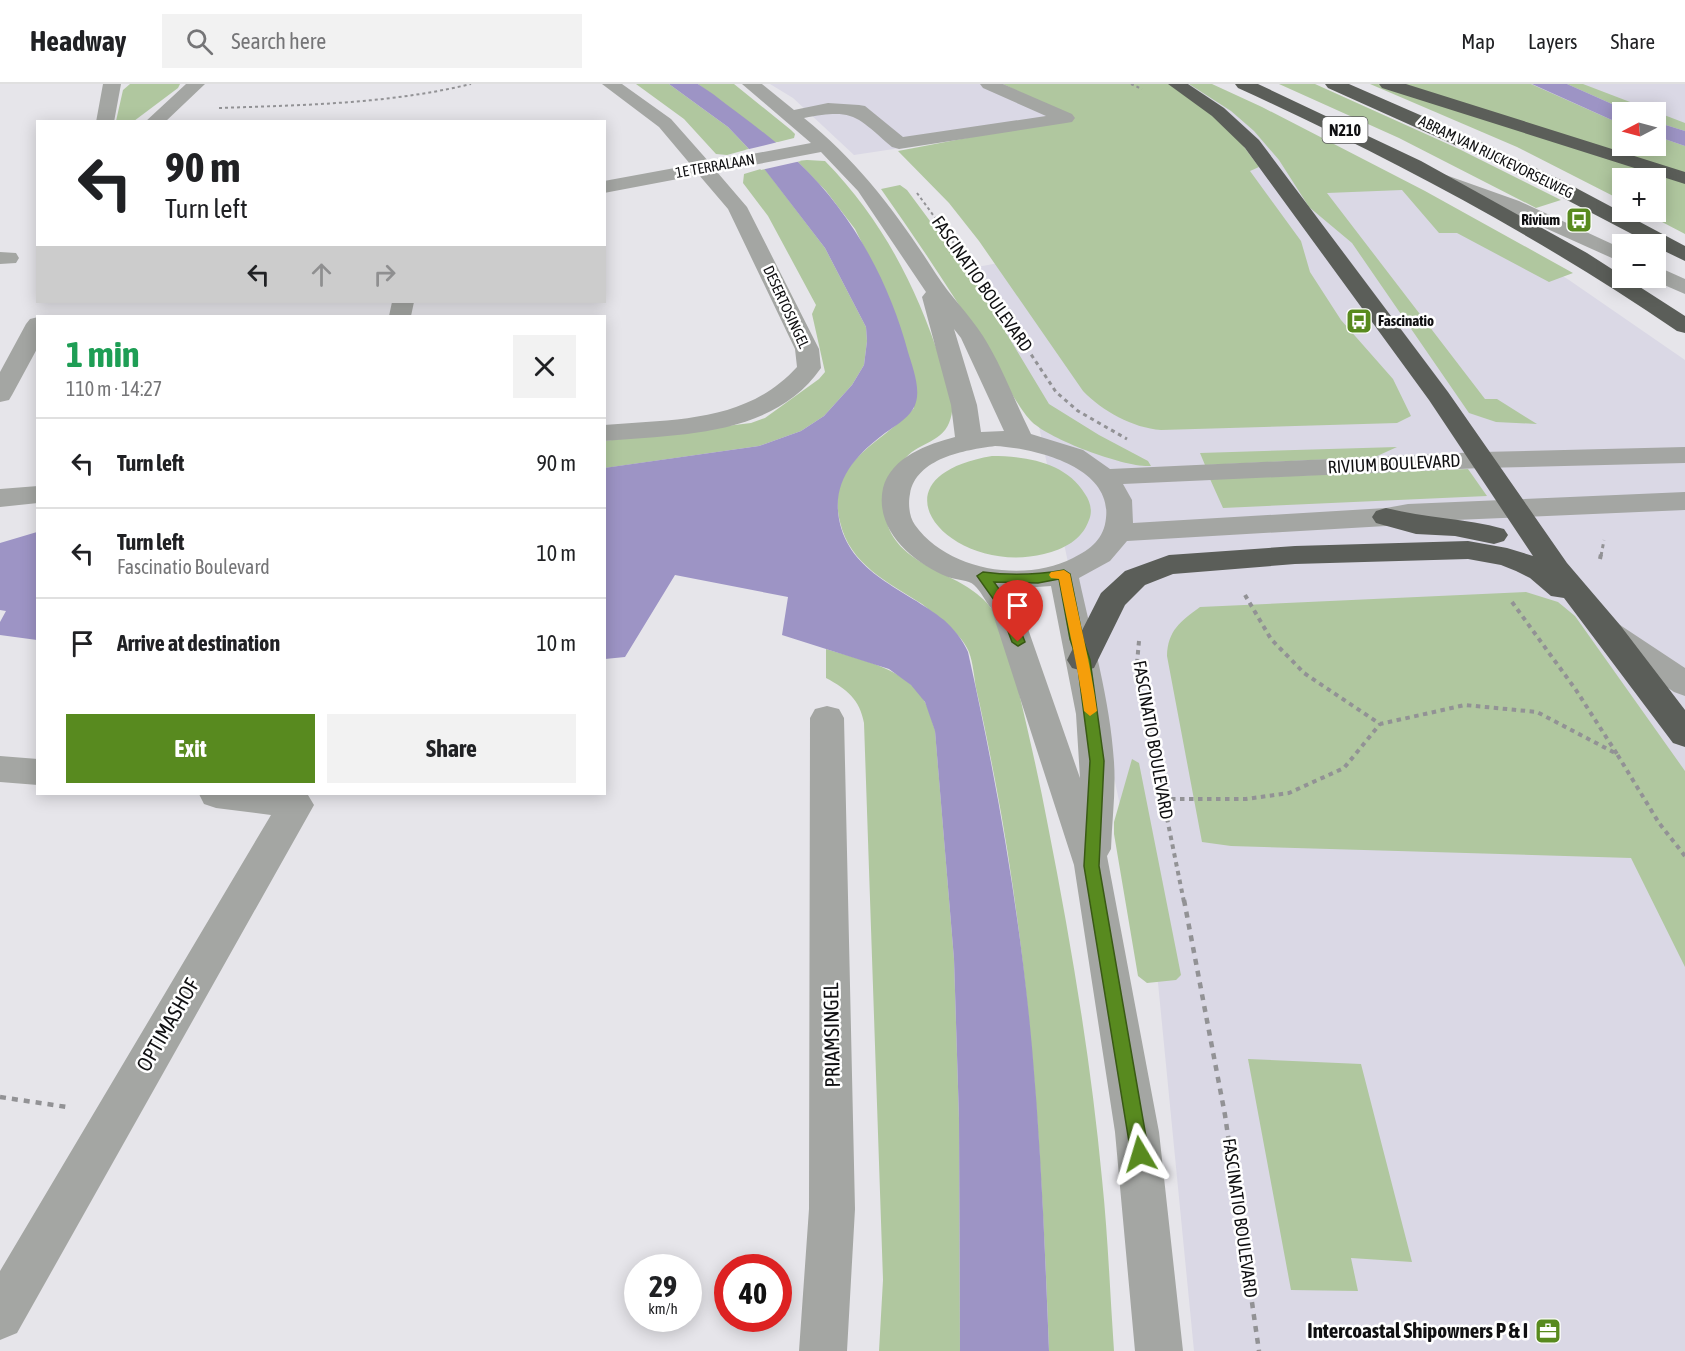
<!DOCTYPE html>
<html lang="en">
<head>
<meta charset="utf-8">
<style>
  body { margin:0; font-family:"Asap Condensed",sans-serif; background:#f2f2f2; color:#202124; height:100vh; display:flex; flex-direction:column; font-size:22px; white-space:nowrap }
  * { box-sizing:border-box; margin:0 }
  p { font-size:20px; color:#757577 }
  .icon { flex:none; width:33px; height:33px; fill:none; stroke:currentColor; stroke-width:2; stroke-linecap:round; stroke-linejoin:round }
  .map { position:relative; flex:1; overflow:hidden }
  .side { position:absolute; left:36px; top:231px; width:570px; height:480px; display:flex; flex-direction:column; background:#fff; border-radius:0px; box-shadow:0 3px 15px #0003 }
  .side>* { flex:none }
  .guide { position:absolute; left:36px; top:36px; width:570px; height:183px; border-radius:0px; box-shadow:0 3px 15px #0003; background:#fff; color:#202124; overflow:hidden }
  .needle { width:39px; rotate:264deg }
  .tools { position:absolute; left:1612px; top:18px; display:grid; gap:12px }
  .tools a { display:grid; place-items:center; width:54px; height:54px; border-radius:0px; background:#fff; box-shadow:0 3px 15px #0003; font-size:30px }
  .speed { position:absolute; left:624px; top:1170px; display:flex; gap:12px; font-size:30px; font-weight:700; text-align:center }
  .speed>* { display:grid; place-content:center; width:78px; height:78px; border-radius:50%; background:#fff; box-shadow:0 3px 15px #0003; line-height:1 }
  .speed small { font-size:15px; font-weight:400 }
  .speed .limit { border:9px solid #d22; background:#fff; color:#111 }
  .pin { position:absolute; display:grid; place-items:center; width:51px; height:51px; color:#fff; margin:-62px -26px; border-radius:50% 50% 50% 0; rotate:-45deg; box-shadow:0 0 6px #0007 }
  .pin .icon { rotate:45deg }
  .me { position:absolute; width:66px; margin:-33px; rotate:353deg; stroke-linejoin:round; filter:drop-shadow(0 0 4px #0008) }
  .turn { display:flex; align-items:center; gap:21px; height:126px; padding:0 30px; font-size:27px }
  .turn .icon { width:78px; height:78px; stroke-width:2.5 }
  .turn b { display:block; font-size:42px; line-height:51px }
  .lanes { display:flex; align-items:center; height:57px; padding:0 30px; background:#0003; justify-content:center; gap:30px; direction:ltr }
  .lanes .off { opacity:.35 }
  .round { display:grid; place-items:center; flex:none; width:63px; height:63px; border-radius:0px; background:#f2f2f2 }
  .summary { display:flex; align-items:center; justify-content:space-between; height:102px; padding:0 30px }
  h1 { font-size:36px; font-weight:700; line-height:45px; color:#1e9e55 }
  .primary-button { display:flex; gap:12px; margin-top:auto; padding:12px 30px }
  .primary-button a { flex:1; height:69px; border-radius:0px; background:#588a1f; color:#fff; font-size:24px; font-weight:700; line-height:69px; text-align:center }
  .primary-button a+a { background:#f2f2f2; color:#202124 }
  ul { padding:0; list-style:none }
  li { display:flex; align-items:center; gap:18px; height:90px; padding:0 30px; border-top:2px solid #e0e0e0 }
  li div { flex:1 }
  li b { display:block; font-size:22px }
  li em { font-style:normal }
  header { display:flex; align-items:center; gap:36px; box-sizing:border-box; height:84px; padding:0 30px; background:#fff; border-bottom:2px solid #e0e0e0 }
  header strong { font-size:28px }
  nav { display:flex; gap:33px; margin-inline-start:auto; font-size:21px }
  .search { width:420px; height:54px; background:#f2f2f2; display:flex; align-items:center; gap:15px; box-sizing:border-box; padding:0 21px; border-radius:0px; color:#757577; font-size:22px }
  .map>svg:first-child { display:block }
</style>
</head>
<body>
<header>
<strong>Headway</strong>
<div class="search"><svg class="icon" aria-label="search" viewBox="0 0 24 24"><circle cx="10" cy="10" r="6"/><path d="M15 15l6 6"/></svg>Search here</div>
<nav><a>Map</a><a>Layers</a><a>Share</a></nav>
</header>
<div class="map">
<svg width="1685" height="1267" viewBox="0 0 1685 1267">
  <rect width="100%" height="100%" fill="#e6e5ea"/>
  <path fill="#dad8e5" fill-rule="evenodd" d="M770,0H1209L1499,152L1569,196L1685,276V1267H1194L1158,899L1035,324L944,189L1247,134L1126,30L854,71L793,14Z
    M1526,0H1685V112ZM1623,28H1656V62H1623Z"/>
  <path fill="#b0c79f" d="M130,0H180L178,4L134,37H116L123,6Z
    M636,0H669L728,43L749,65L727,71L716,70L684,35Z
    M698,0H734L791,46L795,50L794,54L774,59Z
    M1003,0H1169L1227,40L1259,83L1250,87L1301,157L1310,188L1341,236L1393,295L1411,332L1397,339L1161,346C1133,344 1102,327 1083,307L979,157L949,119L898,67L1073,34Z
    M1189,0H1212L1262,23L1425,107L1573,189L1549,198L1457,149H1439L1402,106L1327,109L1485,315H1497L1537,340L1496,338L1469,329L1352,159L1309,123L1279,76L1254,47L1231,27Z
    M1279,0H1315L1459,65L1561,116L1536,124L1399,54Z
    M1370,0H1378L1685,98V150L1643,128H1656V94H1623V117L1517,63Z
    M1404,0H1531L1623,41V62H1656V52L1685,62V91Z
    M1567,0H1583L1685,39V47L1656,38V28H1630Z
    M807,76L825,77C881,134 915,200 940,275C947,295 958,318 949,339C941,359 915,360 904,376C898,384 884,431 887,439C900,482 954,487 983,515C994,525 1001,541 1006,555C1013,573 1016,594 1020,613C1030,656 1040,699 1048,742C1071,859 1091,977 1102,1095C1108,1152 1110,1210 1114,1267H1049C1042,1076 1031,884 995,696C989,665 983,634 976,604C974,592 973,579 969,568C964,556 955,548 946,540C938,534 930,526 922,520C888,498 850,481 840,438C825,377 882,360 914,324L882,199L855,145L826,107L797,77Z
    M764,84L825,164L866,243L867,257L864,281L852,301L824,332L801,347L759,362L605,384L604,357L751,339L765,334L819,295L825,288L812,230L816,221L768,132L743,99L744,90Z
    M900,101L907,106L976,199L1049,320L1099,351L1148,377L1151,382C1126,384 1051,356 1032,338C1017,324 997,281 984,261C951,207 917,156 881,105Z
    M1397,363L1375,373L1205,381L1200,369Z
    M992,372C1025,372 1066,378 1085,410C1090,417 1093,427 1089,436C1082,456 1064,465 1044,470C951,493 863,394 992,372Z
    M1468,385L1487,412L1223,424L1210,395Z
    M1526,508L1558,518L1575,532L1685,687V883L1631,774L1231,762L1202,758L1167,572C1168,546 1180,538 1200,523Z
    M826,565C860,576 909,584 926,620C930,628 932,638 935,646L954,875L959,1035L960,1267H879L883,1196L864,639C860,616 847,605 826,594Z
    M1132,675L1139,679L1181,891L1176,896L1147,899L1138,892L1114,750V738Z
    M1248,975L1361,980L1412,1178L1351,1174L1358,1207L1291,1206Z"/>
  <path fill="#9d94c5" d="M669,0H698L713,10C741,32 772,53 798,78C852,129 889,197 908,268C913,285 923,309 913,325C906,336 895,342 885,349C856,371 832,396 839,435C849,490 906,505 944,536C954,545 962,555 968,568C997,698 1020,830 1032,963C1041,1064 1045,1165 1049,1267H960L959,1035L954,875L935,647L925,618L911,601L889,585L782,551L788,513L675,491L625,573L605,575L604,384L759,362L801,347L824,332L852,301L864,281L867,257L866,243L825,164L749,65L728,43Z
    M1532,0H1567L1630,28H1623V41Z
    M1656,38L1685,47V62L1656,52Z
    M37,448V556L0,551V538L6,527L0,526V459Z"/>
  <path fill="#e6e5ea" d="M778,58L801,77L761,86L745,66Z"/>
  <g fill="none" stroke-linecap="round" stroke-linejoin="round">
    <path stroke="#929295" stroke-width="2" stroke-dasharray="3 3" stroke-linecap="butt" d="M1131,0L1142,5
      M219,24C304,21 388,20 471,0
      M917,109L988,206"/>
    <path stroke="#929295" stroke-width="3" stroke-dasharray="4 4" stroke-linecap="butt" d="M987,204L1056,308L1078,327L1127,355
      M1601,472L1604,456"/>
    <path stroke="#929295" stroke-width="4" stroke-dasharray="4.5 4.5" stroke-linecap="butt" d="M1600,475L1601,470
      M1245,511L1271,555L1304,589L1380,640L1465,621L1537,628L1617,670L1659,739L1685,772
      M1512,518L1576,606L1617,670
      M1139,557L1137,579L1139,596L1184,818
      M1162,715H1246L1289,709L1344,684L1380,640"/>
    <path stroke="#929295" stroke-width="4.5" stroke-dasharray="6 6" stroke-linecap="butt" d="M1184,816L1225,1031L1259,1267
      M0,1013L67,1023"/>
    <path fill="#a4a6a3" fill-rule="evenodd" d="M103,0H121L114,38H96Z
      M186,0H205L165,38H145Z
      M602,0H622L671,35L709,78L811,59L742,0H762L794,26L828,19L859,21L865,22L903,53L1046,32L983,4L980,0H1003L1072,30L1075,34L1072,38L1066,39L899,65L892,63C856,32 854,24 804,34C859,78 899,132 936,190C950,212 969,230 983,252C1002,282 1015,318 1031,350L1083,366L1110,385L1481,368L1685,363V379L1481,384L1123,400L1132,416L1133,439L1386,424L1408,420L1685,408V426L1408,438L1386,442L1127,457L1110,477L1079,494C1092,555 1110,615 1114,678C1116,707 1112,736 1111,765L1107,772L1159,1048L1183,1267H1135L1115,1048L1074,781L991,524C985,517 981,507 974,501C969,496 956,496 948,493C913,479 874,446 883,404C891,373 928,360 955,353L951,321L922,213L926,208L858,107L821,68L717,88L747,123L819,265L821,284C773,353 680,350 604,357V341C674,335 746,339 797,283L795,265L728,125L699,91L604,109V97L691,81L659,43ZM954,245L961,254L1004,347L981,348L977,321ZM995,362C1033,364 1112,382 1106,434C1104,455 1091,465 1073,474C1025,499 948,487 915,441C909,433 908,419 910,410C916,374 965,366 995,362ZM1051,502L1076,630L1080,694L1020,522L1009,505Z
      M1443,90L1519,117L1623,165V179L1505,126L1436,100L1433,96L1436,92Z
      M0,168L16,169L19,174L16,179L0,180Z
      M1656,182L1685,195V210L1648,194H1656Z
      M392,218H414L411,232H389Z
      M38,233V263L12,311L9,316L0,318V288L26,240L30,235Z
      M38,402V419L0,423V405Z
      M1609,538L1620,541L1685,584V612L1674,608L1598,557L1594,549L1598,541Z
      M827,622L839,625L844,634L855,1125L847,1267H799L809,1125L810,634L815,625Z
      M0,672L38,675V701L0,698Z
      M199,710H303L308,711L314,721L17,1249L0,1256V1187L271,731L216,724L204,720Z"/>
    <path fill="#5b5e59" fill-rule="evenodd" d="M1168,0H1188L1224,24L1259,56L1448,308L1567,479L1620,541L1685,626V663L1673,659L1564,514L1551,512L1530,494L1516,487L1501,481L1468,475L1295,480L1173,490L1145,501L1125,521L1094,584L1083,587L1072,584L1067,576L1101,509L1125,487L1169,471L1295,462L1468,457L1507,464L1533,472L1429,316L1245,64L1212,32Z
      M1235,0H1258L1421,77L1587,169L1685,232V249L1677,247C1538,152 1391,74 1238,4Z
      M1325,0H1349L1475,55L1563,97L1685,162V177L1656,163V160H1651L1506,84L1328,4Z
      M1379,0H1406L1685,88V100L1382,4Z
      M1386,424C1425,434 1465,434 1504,445L1508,451L1504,457L1494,460L1455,452L1416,450L1376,439L1372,433L1376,427Z"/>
  </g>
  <path fill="#588a1f" stroke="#395a14" stroke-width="1.5" d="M1064,486L1070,490L1083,555L1090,576L1104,677L1099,782L1149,1070L1146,1076L1140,1079L1133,1076L1131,1070L1084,782L1090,677L1077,576L1070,555L1059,495L1038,499L994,498L1011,522L1025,558L1018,562L1012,558L999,523L977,492L983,488C1011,492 1036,491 1064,486Z"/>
  <path fill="#f59e0b" d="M1064,486L1070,490C1079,536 1091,581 1097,627L1090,632L1084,627C1078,582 1067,539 1059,495L1051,494L1049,491L1051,488Z"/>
  <defs>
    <g id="bus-square" transform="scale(1.35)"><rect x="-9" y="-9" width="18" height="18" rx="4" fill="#588a1f" stroke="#fff"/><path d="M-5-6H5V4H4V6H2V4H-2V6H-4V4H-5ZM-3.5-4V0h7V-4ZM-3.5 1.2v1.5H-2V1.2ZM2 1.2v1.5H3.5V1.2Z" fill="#fff"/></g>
    <g id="office-square" transform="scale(1.35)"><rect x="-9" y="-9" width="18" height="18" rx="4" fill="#588a1f" stroke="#fff"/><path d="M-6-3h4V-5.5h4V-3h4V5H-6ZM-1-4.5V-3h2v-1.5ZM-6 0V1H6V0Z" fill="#fff"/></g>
  </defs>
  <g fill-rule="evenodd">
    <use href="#bus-square" x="1579" y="136"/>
    <use href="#bus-square" x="1359" y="237"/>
    <use href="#office-square" x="1548" y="1247"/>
  </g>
  <g text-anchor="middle" stroke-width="5" stroke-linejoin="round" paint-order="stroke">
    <g font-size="15" fill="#101012" stroke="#fff">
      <text transform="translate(1496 73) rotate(26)" y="5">ABRAM VAN RIJCKEVORSELWEG</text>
      <text transform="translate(715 82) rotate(-10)" y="5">1E TERRALAAN</text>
      <text transform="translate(786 223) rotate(65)" y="5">DESERTOSINGEL</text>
    </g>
    <g font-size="15" font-weight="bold" fill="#101012" stroke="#fff" text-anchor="end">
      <text x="1560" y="141">Rivium</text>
      <text x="1378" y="242" text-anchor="start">Fascinatio</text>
    </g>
    <rect fill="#fff" stroke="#585859" stroke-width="1.5" x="1322.5" y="33" width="45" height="26" rx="4.5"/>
    <g font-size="16" font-weight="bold" fill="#101012">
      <text x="1345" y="52">N210</text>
    </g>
    <g font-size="18" fill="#101012" stroke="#fff">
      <text transform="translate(982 200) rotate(55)" y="6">FASCINATIO BOULEVARD</text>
      <text transform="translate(1394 380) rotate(-3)" y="6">RIVIUM BOULEVARD</text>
      <text transform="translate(1153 656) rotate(80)" y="6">FASCINATIO BOULEVARD</text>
      <text transform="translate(1240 1134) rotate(82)" y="6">FASCINATIO BOULEVARD</text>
    </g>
    <g font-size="21" fill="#101012" stroke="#fff">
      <text transform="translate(168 941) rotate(-60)" y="7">OPTIMASHOF</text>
      <text transform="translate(832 951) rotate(-91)" y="7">PRIAMSINGEL</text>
    </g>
    <g font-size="21" font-weight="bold" fill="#101012" stroke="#fff" text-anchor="end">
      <text x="1528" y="1254">Intercoastal Shipowners P &amp; I</text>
    </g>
  </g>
</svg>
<div class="tools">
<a><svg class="needle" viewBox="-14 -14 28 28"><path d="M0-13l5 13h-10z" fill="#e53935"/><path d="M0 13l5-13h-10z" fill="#757577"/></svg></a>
<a>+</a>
<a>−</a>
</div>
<div class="speed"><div>29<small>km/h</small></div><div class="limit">40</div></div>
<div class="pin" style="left:1018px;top:558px;background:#d93025"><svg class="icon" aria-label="arrive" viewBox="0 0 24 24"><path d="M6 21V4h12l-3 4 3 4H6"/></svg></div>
<svg class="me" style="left:1140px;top:1070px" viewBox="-20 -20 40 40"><path d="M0-17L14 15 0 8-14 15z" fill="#588a1f" stroke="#fff" stroke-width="4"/></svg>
<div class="guide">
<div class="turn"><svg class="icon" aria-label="left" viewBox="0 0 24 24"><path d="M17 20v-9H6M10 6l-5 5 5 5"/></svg><div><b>90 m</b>Turn left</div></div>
<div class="lanes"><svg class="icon" aria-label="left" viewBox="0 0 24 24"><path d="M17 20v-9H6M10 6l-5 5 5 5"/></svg><svg class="icon off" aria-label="ahead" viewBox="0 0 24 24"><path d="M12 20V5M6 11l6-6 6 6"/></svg><svg class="icon off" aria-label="right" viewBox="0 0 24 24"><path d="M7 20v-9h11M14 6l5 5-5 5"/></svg></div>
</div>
<section class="side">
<div class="summary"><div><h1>1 min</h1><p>110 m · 14:27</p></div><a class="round"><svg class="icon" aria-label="close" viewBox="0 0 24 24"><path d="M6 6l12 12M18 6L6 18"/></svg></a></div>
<ul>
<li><svg class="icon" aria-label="left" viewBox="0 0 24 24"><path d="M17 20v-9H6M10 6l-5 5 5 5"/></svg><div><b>Turn left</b></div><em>90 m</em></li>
<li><svg class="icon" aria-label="left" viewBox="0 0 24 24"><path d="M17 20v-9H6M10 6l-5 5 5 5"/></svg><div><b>Turn left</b><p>Fascinatio Boulevard</p></div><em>10 m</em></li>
<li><svg class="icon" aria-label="arrive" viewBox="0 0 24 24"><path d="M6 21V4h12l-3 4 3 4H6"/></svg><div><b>Arrive at destination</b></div><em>10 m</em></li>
</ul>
<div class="primary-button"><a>Exit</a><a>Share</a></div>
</section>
</div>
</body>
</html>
